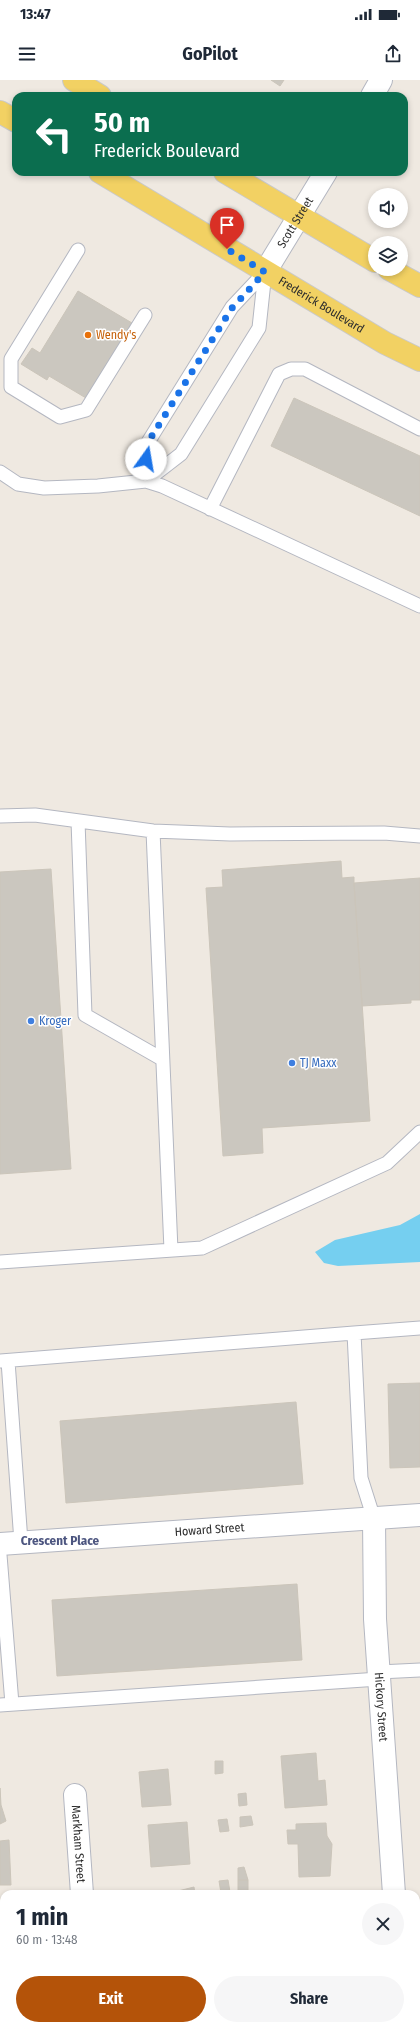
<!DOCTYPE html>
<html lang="en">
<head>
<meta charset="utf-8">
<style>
  body { margin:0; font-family:"Fira Sans Condensed",sans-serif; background:#f6f6f7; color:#1f2937; height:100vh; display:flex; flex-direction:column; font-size:15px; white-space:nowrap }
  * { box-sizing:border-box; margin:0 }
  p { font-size:13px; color:#747a83 }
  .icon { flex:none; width:22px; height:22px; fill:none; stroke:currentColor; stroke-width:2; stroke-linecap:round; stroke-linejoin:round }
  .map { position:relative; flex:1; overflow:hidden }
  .details { position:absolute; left:0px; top:1810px; width:420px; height:140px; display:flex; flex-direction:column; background:#fff; border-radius:12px 12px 0 0; box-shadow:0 2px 6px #0003 }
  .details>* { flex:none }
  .hud { position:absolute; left:12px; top:12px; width:396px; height:84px; border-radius:12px; box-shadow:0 2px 6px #0003; background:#0b6e4f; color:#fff; overflow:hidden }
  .buttons { position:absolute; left:368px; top:108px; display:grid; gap:8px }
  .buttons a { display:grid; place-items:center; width:40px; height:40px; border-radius:50%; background:#fff; box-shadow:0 2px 6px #0003; font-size:20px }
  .pin { position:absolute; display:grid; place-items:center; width:34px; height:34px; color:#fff; margin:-41px -17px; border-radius:50% 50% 50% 0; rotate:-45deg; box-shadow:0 0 4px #0007 }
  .pin .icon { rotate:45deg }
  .me { position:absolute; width:44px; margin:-22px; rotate:13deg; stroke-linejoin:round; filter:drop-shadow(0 0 3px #0008) }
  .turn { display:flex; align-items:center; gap:14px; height:84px; padding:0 16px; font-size:18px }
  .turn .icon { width:52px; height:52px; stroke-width:2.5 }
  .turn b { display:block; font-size:28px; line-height:34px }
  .round { display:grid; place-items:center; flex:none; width:42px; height:42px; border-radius:21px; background:#f6f6f7 }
  .head { display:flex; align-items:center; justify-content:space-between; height:68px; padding:0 16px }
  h1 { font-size:24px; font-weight:700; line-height:30px }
  .button { display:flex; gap:8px; margin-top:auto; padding:8px 16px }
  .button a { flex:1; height:46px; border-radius:24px; background:#b45309; color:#fff; font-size:16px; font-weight:700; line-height:46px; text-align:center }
  .button a+a { background:#f6f6f7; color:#1f2937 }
  .status { display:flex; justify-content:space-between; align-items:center; height:28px; padding:0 20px; background:#fff; direction:ltr }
  .status svg { height:11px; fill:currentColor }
  header { display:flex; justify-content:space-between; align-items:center; height:52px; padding:0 16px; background:#fff; font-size:18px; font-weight:700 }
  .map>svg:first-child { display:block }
</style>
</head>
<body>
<div class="status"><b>13:47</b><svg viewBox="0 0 49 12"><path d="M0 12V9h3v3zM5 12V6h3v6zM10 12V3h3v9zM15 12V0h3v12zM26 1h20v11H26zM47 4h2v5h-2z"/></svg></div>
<header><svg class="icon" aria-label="menu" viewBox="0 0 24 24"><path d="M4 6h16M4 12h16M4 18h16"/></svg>GoPilot<svg class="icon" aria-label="share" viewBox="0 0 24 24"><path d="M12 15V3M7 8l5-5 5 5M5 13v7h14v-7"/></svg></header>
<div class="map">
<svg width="420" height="1950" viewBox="0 0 420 1950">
  <rect width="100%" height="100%" fill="#efe9e1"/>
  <path fill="#75cff0" d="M420,1134V1182L338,1186L324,1183L315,1172L335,1160L400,1145Z"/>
  <path fill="#cbc7bf" stroke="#cbc5ba" d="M271,0H284L280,6Z
    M78,211L132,243L86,318L49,296L47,300L21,284L32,268L40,273Z
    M294,318L420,376V436L271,366Z
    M341,781L342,798L354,797V803L370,1041L262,1048L263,1073L223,1076L206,808L223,807L222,790Z
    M51,789L71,1089L0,1094V792Z
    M420,798V920H411V923L362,926L354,803Z
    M420,1303V1387L390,1388L388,1304Z
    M296,1322L303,1404L66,1423L60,1341Z
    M297,1504L302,1580L57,1596L52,1520Z
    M316,1673L318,1701L325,1700L327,1725L285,1728L281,1676Z
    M215,1681H223V1693L215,1694Z
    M168,1689L171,1725L142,1727L139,1692Z
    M0,1708L1,1725L6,1741L0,1744Z
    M246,1713L247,1725L239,1726L238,1714Z
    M251,1736L253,1745L240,1747V1737Z
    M227,1739L229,1751L220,1752L218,1740Z
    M187,1742L190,1784L151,1787L148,1745Z
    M326,1743L327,1756L332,1764L330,1796L299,1797L298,1764H288L287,1750H296V1744Z
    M9,1760L11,1805H0V1761Z
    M244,1787L248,1800H238V1788Z
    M228,1800L230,1812L221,1813L219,1801Z
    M238,1800H248V1812H238Z
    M194,1807L195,1814H142L178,1811Z
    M4,1823V1865H0V1824Z
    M0,1901H4V1930H0Z
    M164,1946H211V1950H164Z
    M295,1946H338L339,1950H295Z"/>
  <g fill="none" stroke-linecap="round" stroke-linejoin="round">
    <g stroke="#b4b7c1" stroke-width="15">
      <path id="lane" d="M78,170L11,279V307L60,337L86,330L145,235
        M0,392L18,404L44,408L98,406L146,401L162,406L420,526
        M146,401L181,374L259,248L265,192
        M146,401L145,367L232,227L265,192
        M210,429L279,294L291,289H305L420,349
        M0,736L35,735L153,751L230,754L384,753L420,756
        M78,741L85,935L162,979
        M153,751L171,1170
        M0,1182L202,1168L387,1083L420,1052
        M354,1253L420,1248
        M0,1281L354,1253L361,1398L374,1439
        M8,1281L21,1462
        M0,1475L12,1624
        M379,1592L420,1590
        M0,1625L379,1599"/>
    </g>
    <g stroke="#b4b7c1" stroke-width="24">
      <g id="street">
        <path d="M372,16L381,0"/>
        <path id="s1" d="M265,192L326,92"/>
        <path id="s2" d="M374,1439L375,1539L394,1814"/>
        <path id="s3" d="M0,1464L420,1435"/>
        <path id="s4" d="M75,1715L82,1814"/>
        <path d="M90,1946V1950"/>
        <path d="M402,1946L403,1950"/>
      </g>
    </g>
    <g stroke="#c9c9c9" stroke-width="24">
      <g id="primary">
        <path d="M74,0L100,16"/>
        <path d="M0,32L16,41"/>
        <path id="s5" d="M100,92L385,263L420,280"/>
        <path d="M225,92L375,181"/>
        <path d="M389,189L420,206"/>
      </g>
    </g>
    <use href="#lane" stroke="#fff" stroke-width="13"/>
    <use href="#street" stroke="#fff" stroke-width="22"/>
    <use href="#primary" stroke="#f2d163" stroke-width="22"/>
  </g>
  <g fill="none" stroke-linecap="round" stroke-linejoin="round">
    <path stroke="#1a73e8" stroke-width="7" stroke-dasharray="0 12.6" d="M146,379L145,367L232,228L265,192L227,169"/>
  </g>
  <circle fill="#e8710a" stroke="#fff" stroke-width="1.5" cx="88" cy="255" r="4"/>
  <g fill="#3f7fe0" stroke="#fff" stroke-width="1.5">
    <circle cx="31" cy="941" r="4"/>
    <circle cx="292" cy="983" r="4"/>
  </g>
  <g text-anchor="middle" stroke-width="3" stroke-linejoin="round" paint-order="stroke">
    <g font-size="12" fill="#2e2e2e" stroke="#fff">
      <text dy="4" stroke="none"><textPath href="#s1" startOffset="58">Scott Street</textPath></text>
      <text dy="4" stroke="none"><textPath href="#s5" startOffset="258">Frederick Boulevard</textPath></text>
      <text dy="4" stroke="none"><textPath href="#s3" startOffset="210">Howard Street</textPath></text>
      <text dy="4" stroke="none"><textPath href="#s2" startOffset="188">Hickory Street</textPath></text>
      <text dy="4" stroke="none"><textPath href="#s4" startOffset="49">Markham Street</textPath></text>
    </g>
    <g font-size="12" fill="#c56008" stroke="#fff" text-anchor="start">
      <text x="96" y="259">Wendy's</text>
    </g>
    <g font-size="12" fill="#366cbe" stroke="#fff" text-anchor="start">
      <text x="39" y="945">Kroger</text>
      <text x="300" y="987">TJ Maxx</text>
    </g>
    <g font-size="13" font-weight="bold" fill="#4d5680" stroke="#fff">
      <text x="60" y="1465">Crescent Place</text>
    </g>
  </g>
</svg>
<div class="buttons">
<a><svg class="icon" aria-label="sound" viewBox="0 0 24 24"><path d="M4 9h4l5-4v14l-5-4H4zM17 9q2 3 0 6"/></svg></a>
<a><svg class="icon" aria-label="layers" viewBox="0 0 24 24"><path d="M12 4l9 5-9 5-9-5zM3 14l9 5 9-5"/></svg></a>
</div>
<div class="pin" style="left:227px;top:169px;background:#d93025"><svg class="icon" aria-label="arrive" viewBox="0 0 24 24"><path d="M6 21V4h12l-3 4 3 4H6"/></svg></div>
<svg class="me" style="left:146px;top:379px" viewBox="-20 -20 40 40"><circle r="19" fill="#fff"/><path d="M0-13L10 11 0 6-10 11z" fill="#1a73e8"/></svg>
<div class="hud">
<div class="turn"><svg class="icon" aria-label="left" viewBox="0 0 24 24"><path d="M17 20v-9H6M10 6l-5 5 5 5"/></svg><div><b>50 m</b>Frederick Boulevard</div></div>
</div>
<section class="details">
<div class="head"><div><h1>1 min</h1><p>60 m · 13:48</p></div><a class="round"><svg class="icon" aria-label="close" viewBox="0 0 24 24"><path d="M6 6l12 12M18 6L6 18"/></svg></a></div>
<div class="button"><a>Exit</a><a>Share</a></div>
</section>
</div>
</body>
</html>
